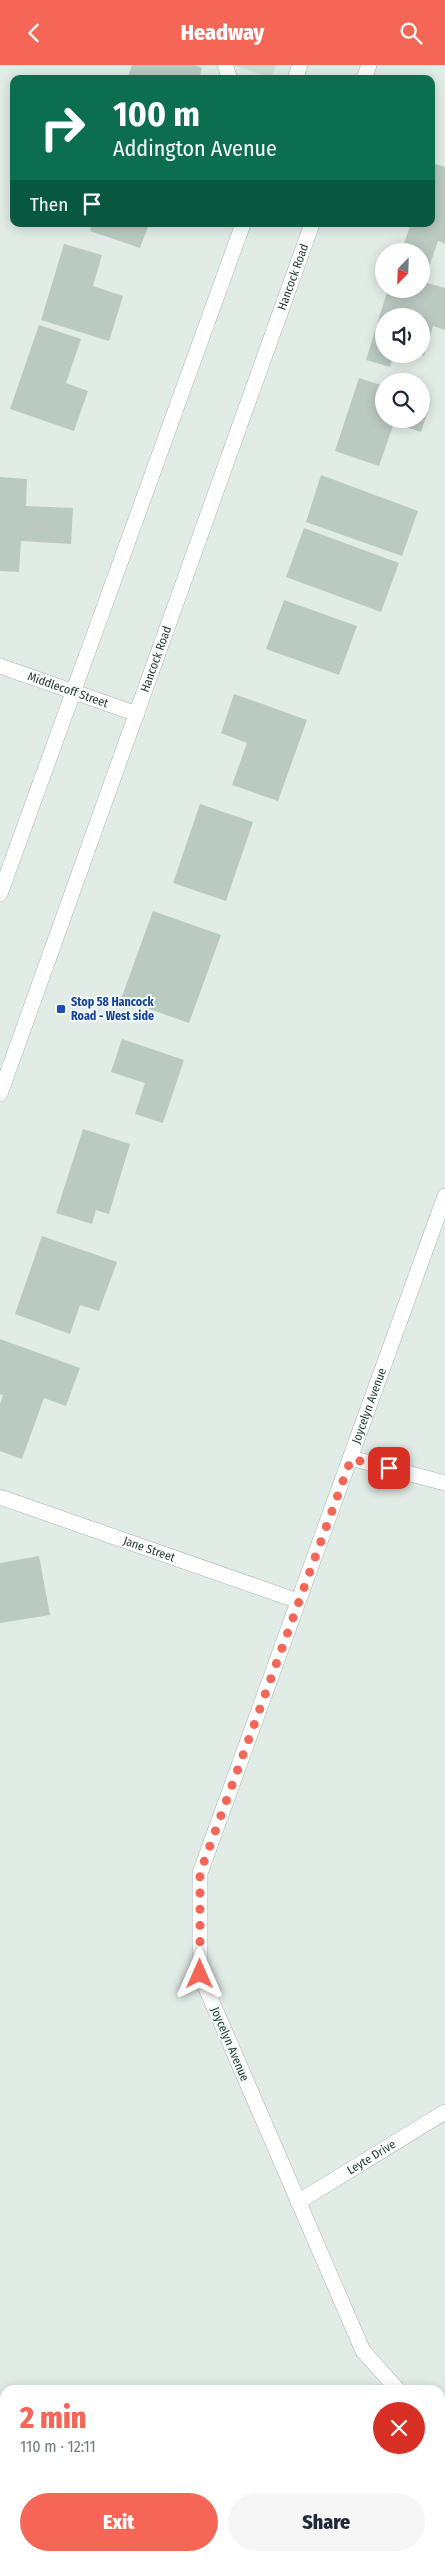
<!DOCTYPE html>
<html lang="en">
<head>
<meta charset="utf-8">
<style>
  body { margin:0; font-family:"Fira Sans Condensed",sans-serif; background:#f6f6f7; color:#1f2937; height:100vh; display:flex; flex-direction:column; font-size:19px; white-space:nowrap }
  * { box-sizing:border-box; margin:0 }
  p { font-size:16px; color:#747a83 }
  .icon { flex:none; width:28px; height:28px; fill:none; stroke:currentColor; stroke-width:2; stroke-linecap:round; stroke-linejoin:round }
  .map { position:relative; flex:1; overflow:hidden }
  .details { position:absolute; left:0px; top:2320px; width:445px; height:176px; display:flex; flex-direction:column; background:#fff; border-radius:15px 15px 0 0; box-shadow:0 2px 12px #0003 }
  .details>* { flex:none }
  .hud { position:absolute; left:10px; top:10px; width:425px; height:152px; border-radius:10px; box-shadow:0 2px 12px #0003; background:#0b6e4f; color:#fff; overflow:hidden }
  .needle { width:32px; rotate:203deg }
  .buttons { position:absolute; left:375px; top:178px; display:grid; gap:10px }
  .buttons a { display:grid; place-items:center; width:55px; height:55px; border-radius:50%; background:#fff; box-shadow:0 2px 12px #0003; font-size:25px }
  .pin { position:absolute; display:grid; place-items:center; width:42px; height:42px; color:#fff; margin:-21px; border-radius:10px; box-shadow:0 2px 8px #0006 }
  .me { position:absolute; width:55px; margin:-28px; rotate:0deg; stroke-linejoin:round; filter:drop-shadow(0 0 4px #0008) }
  .turn { display:flex; align-items:center; gap:18px; height:105px; padding:0 20px; font-size:22px }
  .turn .icon { width:65px; height:65px; stroke-width:2.5 }
  .turn b { display:block; font-size:35px; line-height:42px }
  .then { display:flex; align-items:center; height:48px; padding:0 20px; background:#0003; gap:10px; font-size:19px }
  .round { display:grid; place-items:center; flex:none; width:52px; height:52px; border-radius:26px; background:#f6f6f7 }
  .head { display:flex; align-items:center; justify-content:space-between; height:85px; padding:0 20px }
  h1 { font-size:30px; font-weight:800; line-height:38px; color:#f66656 }
  .primary-button { display:flex; gap:10px; margin-top:auto; padding:10px 20px }
  .primary-button a { flex:1; height:58px; border-radius:30px; background:#f66656; color:#fff; font-size:20px; font-weight:800; line-height:58px; text-align:center }
  .primary-button a+a { background:#f6f6f7; color:#1f2937 }
  header { display:flex; justify-content:space-between; align-items:center; height:65px; padding:0 20px; background:#f66656; color:#fff; font-size:22px; font-weight:800 }
  .map>svg:first-child { display:block }
</style>
</head>
<body>
<header><svg class="icon" aria-label="back" viewBox="0 0 24 24"><path d="M15 5l-7 7 7 7"/></svg>Headway<svg class="icon" aria-label="search" viewBox="0 0 24 24"><circle cx="10" cy="10" r="6"/><path d="M15 15l6 6"/></svg></header>
<div class="map">
<svg width="445" height="2496" viewBox="0 0 445 2496">
  <rect width="100%" height="100%" fill="#e2ece6"/>
  <path fill="#d0dcd5" d="M233,0H276L271,13Z"/>
  <path fill="#bacac1" d="M132,0H195L202,3L199,14H127Z
    M432,98L445,102V179L438,176L429,202L421,199V186H401L411,159H431Z
    M92,159H149L140,183L90,166Z
    M64,179L102,190L93,221L123,231L109,276L41,255Z
    M421,216L445,223V265L433,261L424,291L417,289H421V251H384V289H394L390,302L366,295L388,224H421Z
    M39,260L81,274L66,318L88,326L74,366L10,344Z
    M359,313L384,321V354H421V334L431,337L421,367L394,358L379,401L335,386Z
    M321,410L418,446L402,491L306,457Z
    M0,412L27,414L26,441L73,443L71,479L21,476L19,507L0,506Z
    M304,463L399,498L381,547L286,512Z
    M284,535L357,561L339,610L266,584Z
    M234,629L307,655L278,736L232,720L247,678L221,668Z
    M200,739L253,757L226,836L173,818Z
    M153,846L221,870L189,958L121,934Z
    M122,974L184,995L163,1058L135,1049L145,1018L111,1007Z
    M83,1064L130,1079L109,1149L96,1145L92,1159L56,1148Z
    M42,1171L117,1197L99,1246L80,1240L70,1269L15,1249Z
    M0,1274L80,1303L66,1341L44,1333L22,1394L0,1386V1339L3,1330L0,1329Z
    M39,1491L50,1550L0,1558V1498Z"/>
  <g fill="none" stroke-linecap="round" stroke-linejoin="round">
    <g stroke="#a4b4ac" stroke-width="16">
      <path id="service" d="M225,0L230,14"/>
    </g>
    <g stroke="#a4b4ac" stroke-width="16">
      <g id="minor">
        <path id="s1" d="M0,601L137,649"/>
        <path d="M351,1393L445,1418"/>
        <path id="s2" d="M0,1432L298,1536"/>
        <path id="s3" d="M298,2137L445,2047"/>
        <path id="s4" d="M398,2325L363,2286L200,1909V1808L445,1131"/>
        <path d="M440,2355L445,2358"/>
        <path d="M0,2488L3,2496"/>
      </g>
    </g>
    <g stroke="#a2bbaf" stroke-width="16">
      <g id="secondary">
        <path d="M295,14L300,0"/>
        <path d="M364,14L369,0"/>
        <path d="M0,829L243,159"/>
        <path id="s5" d="M0,1029L312,159"/>
      </g>
    </g>
    <use href="#service" stroke="#fff" stroke-width="15"/>
    <use href="#minor" stroke="#fff" stroke-width="15"/>
    <use href="#secondary" stroke="#fff" stroke-width="15"/>
  </g>
  <g fill="none" stroke-linecap="round" stroke-linejoin="round">
    <path stroke="#f66656" stroke-width="9" stroke-dasharray="0 16.2" d="M200,1909V1808L351,1394L389,1403"/>
  </g>
  <rect fill="#1a4fb4" stroke="#f2f9f5" stroke-width="2" x="56" y="939" width="10" height="10" rx="2.5"/>
  <g text-anchor="middle" stroke-width="4" stroke-linejoin="round" paint-order="stroke">
    <g font-size="12" fill="#213e32" stroke="#f2f9f5">
      <text dy="4" stroke="none"><textPath href="#s5" startOffset="868">Hancock Road</textPath></text>
      <text dy="4" stroke="none"><textPath href="#s5" startOffset="462">Hancock Road</textPath></text>
      <text dy="4" stroke="none"><textPath href="#s1" startOffset="72">Middlecoff Street</textPath></text>
      <text dy="4" stroke="none"><textPath href="#s4" startOffset="1061">Joycelyn Avenue</textPath></text>
      <text dy="4" stroke="none"><textPath href="#s2" startOffset="158">Jane Street</textPath></text>
      <text transform="translate(230 1979) rotate(67)" y="4">Joycelyn Avenue</text>
      <text dy="4" stroke="none"><textPath href="#s3" startOffset="86">Leyte Drive</textPath></text>
    </g>
    <g font-size="12" font-weight="bold" fill="#164399" stroke="#f2f9f5" text-anchor="start">
      <text x="71" y="941">Stop 58 Hancock<tspan x="71" dy="14">Road - West side</tspan></text>
    </g>
  </g>
</svg>
<div class="buttons">
<a><svg class="needle" viewBox="-14 -14 28 28"><path d="M0-13l5 13h-10z" fill="#e53935"/><path d="M0 13l5-13h-10z" fill="#747a83"/></svg></a>
<a><svg class="icon" aria-label="sound" viewBox="0 0 24 24"><path d="M4 9h4l5-4v14l-5-4H4zM17 9q2 3 0 6"/></svg></a>
<a><svg class="icon" aria-label="search" viewBox="0 0 24 24"><circle cx="10" cy="10" r="6"/><path d="M15 15l6 6"/></svg></a>
</div>
<div class="pin" style="left:389px;top:1403px;background:#d93025"><svg class="icon" aria-label="arrive" viewBox="0 0 24 24"><path d="M6 21V4h12l-3 4 3 4H6"/></svg></div>
<svg class="me" style="left:200px;top:1909px" viewBox="-20 -20 40 40"><path d="M0-17L14 15 0 8-14 15z" fill="#f66656" stroke="#fff" stroke-width="4"/></svg>
<div class="hud">
<div class="turn"><svg class="icon" aria-label="right" viewBox="0 0 24 24"><path d="M7 20v-9h11M14 6l5 5-5 5"/></svg><div><b>100 m</b>Addington Avenue</div></div>
<div class="then">Then<svg class="icon" aria-label="arrive" viewBox="0 0 24 24"><path d="M6 21V4h12l-3 4 3 4H6"/></svg></div>
</div>
<section class="details">
<div class="head"><div><h1>2 min</h1><p>110 m · 12:11</p></div><a class="round" style="background:#d93025;color:#fff"><svg class="icon" aria-label="close" viewBox="0 0 24 24"><path d="M6 6l12 12M18 6L6 18"/></svg></a></div>
<div class="primary-button"><a>Exit</a><a>Share</a></div>
</section>
</div>
</body>
</html>
